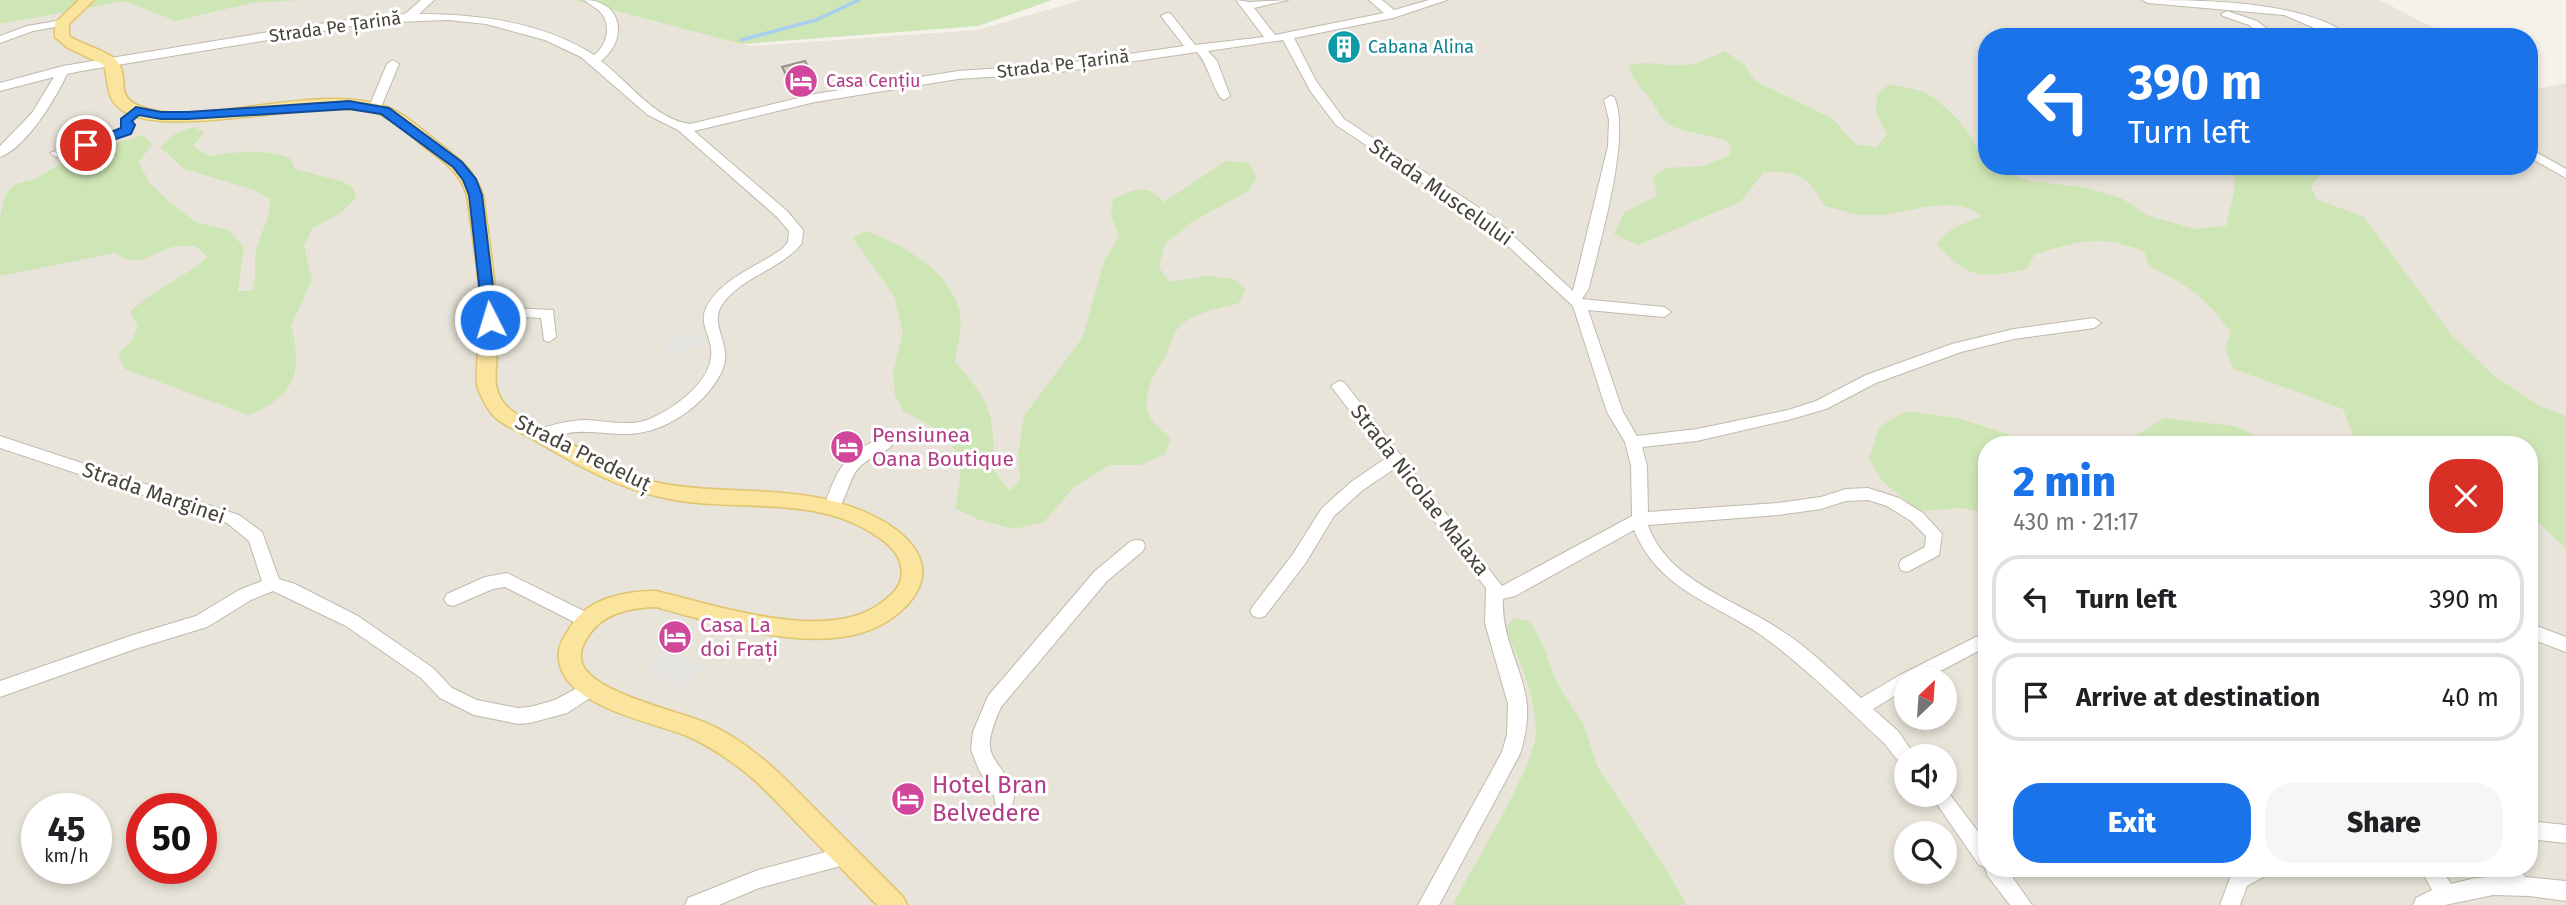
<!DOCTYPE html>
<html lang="en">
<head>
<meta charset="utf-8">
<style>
  body { margin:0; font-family:"Fira Sans",sans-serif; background:#f6f6f6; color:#202124; height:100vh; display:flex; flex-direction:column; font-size:26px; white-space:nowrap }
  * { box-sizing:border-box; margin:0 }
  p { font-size:23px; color:#757577 }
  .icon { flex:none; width:38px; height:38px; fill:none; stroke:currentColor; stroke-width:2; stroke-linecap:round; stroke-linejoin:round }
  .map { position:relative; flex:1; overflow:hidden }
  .details { position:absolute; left:1978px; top:436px; width:560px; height:441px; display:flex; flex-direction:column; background:#fff; border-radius:28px; box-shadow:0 4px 10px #0003 }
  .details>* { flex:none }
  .guide { position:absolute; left:1978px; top:28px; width:560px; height:147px; border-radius:28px; box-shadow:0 4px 10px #0003; background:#1a73e8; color:#fff; overflow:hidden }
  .needle { width:46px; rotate:25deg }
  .controls { position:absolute; left:1894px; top:667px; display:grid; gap:14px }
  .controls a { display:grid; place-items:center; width:63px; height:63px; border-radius:50%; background:#fff; box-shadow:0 4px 10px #0003; font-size:35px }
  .speed { position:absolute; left:21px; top:793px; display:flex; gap:14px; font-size:35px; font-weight:700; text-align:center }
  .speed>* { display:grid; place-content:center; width:91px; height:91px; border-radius:50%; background:#fff; box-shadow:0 4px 10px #0003; line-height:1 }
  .speed small { font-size:18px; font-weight:400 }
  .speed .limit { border:10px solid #d22; background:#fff; color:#111 }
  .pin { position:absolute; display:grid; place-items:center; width:60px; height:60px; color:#fff; margin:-30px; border:4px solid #fff; border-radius:50%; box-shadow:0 2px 7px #0007 }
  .me { position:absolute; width:77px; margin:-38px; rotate:355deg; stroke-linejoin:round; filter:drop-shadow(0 0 5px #0008) }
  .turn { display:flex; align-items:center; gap:24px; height:147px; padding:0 35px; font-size:32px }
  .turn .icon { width:91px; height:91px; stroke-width:2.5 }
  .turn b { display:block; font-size:49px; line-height:60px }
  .round { display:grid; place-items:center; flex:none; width:74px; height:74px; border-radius:28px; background:#f6f6f6 }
  .overview { display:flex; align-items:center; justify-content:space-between; height:119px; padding:0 35px }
  h1 { font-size:42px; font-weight:800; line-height:52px; color:#1a73e8 }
  .action { display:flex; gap:14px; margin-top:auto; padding:14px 35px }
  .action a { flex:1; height:80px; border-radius:28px; background:#1a73e8; color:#fff; font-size:28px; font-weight:800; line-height:80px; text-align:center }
  .action a+a { background:#f6f6f6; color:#202124 }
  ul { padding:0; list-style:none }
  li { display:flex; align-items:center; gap:21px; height:88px; margin:0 14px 10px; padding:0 21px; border:4px solid #e0e0e0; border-radius:28px }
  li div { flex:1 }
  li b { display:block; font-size:26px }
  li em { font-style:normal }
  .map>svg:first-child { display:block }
</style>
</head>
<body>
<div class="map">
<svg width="2566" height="905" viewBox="0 0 2566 905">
  <rect width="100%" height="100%" fill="#f4f2ea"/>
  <path fill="#e8e4d9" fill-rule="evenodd" d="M0,0H684L690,26L750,46L977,30L1081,0H2380L2451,37H1986V166H2529V84L2537,89L2566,83V905H0ZM1986,444H2529V868H1986ZM1906,679H1944V718H1906ZM1906,756H1944V794H1906ZM37,808H96V868H37ZM142,808H201V868H142ZM1906,833H1944V872H1906Z"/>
  <path fill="#cee6b5" d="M0,0H302L251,3L176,21L125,1L0,24Z
    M574,0H1052L978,26L742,44Z
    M1725,51L1745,65L1755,81L1833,119L1855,144L1877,147L1887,134L1876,114L1877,96L1889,84C1900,87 1917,88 1927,94C1953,109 1976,139 1986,166L2029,181L2087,188L2123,199L2147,215L2194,229L2226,226L2234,192L2235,166H2358L2357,170L2324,171L2311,185L2316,199L2364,217L2450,333L2493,375L2539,406L2566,416V549L2529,513V444H2352L2355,441L2343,409L2234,369L2225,349L2231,332C2202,295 2191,287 2149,266L2144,251C2098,234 2081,241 2035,254L2027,269C1984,278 1967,281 1937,243L1952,229L1982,216C1947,190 1904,219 1863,215C1851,214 1837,209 1825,206C1806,174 1801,172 1764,172L1740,202L1638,245L1614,234L1625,212L1657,196L1653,177L1665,168L1703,166L1729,156L1731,144C1712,131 1681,137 1664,120C1658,114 1655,104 1649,97C1639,86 1632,79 1629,65C1653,60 1666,67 1687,65C1701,63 1712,57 1725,51Z
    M194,127L204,132L193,146L208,156C236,152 263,148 290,158L295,169L344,182L353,188L356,197L341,213L313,228L304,245L312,279L291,326C304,371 294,398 248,415L125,369L118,354L133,339L138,325L130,312C153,289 183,279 207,257L196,246C189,246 180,245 173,247C150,254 139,269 115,253L0,276V218L5,195L15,184L32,180L81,153L143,135L152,145L138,162L150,183L170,203L196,222L228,230L244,247L238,291H252C258,276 253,267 256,253C259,232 271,222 270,199L254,190L184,169L160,147L176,133Z
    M1226,161L1249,163L1256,177L1250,190L1190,223L1165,244L1159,267L1169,282L1207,276L1234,279L1246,290L1238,304C1218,308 1185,314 1175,333C1170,341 1169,351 1164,359C1153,374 1139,400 1151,419C1156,426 1164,433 1171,439L1165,454L1140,465H1109L1074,487L1044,522L1014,529L979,520L955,508C958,493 963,472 958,457C950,435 923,420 903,411L895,395L893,371L903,333L894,296L853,238L865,231C903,244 951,271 960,313C963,327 957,348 955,362C993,403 994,418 994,471L1010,491L1020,481L1018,454L1024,416L1083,337L1104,261L1119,237L1111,216L1113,199C1135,189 1146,183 1164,202Z
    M1906,411L1957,418L2039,444H1986V513L1961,508L1919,511L1882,481L1869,459L1879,427Z
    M2164,418L2234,426L2274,444H2123Z
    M1514,618L1530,621L1543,645L1556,681L1584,726L1598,768L1666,869L1687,905H1453C1471,868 1537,764 1536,730C1534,691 1520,662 1505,628Z"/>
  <path fill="#e6e4e1" d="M703,334L702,348L666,353L669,338Z
    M664,648L704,667L685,688L644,668Z
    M836,814L866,843L853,854L823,825Z"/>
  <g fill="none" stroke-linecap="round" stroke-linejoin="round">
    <path stroke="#aacfee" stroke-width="3.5" d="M741,40L816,20L859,0"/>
    <g stroke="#c0baad" stroke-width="2">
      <path id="minor" d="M421,0H434L419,14C478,14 543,22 594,55C606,46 612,28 602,14C598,8 590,5 584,0C622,0 629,39 601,61C629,82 654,119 690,124L815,94L958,71L1060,64L1184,46L1161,16L1167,13L1171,14L1195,45L1264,37L1236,0L1249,2L1288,0L1254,8L1275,35L1384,13L1369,0H1382L1394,10L1429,0H1447L1393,18L1294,38L1316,81L1344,119L1493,217L1573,291L1608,146L1609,120L1604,100L1610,96L1614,97C1632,135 1599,244 1589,288L1582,299L1664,307L1671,312L1664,317L1588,310L1623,412L1637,436L1697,429L1788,410L1816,401L1866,375L1952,344L2014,329L2094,318L2101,323L2094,328L2014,339L1961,352L1876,383L1826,409L1788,420L1697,441L1642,447L1647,466L1648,512L1778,503L1821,497L1846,489L1868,488L1899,498L1923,513L1942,534L1939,555L1907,572L1901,570L1899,565L1901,560L1925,547L1926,536L1911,521L1887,506L1868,500L1846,501L1821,509L1778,515L1648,525C1667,581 1737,600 1782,631C1810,649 1836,675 1861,698L1900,675L1986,632V647L1925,679H1906V689L1873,709L1898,731L1915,756H1906V764L1899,762L1884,743C1848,709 1812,674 1772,643C1722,604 1661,595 1634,530L1515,596L1503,599C1501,639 1523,667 1527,705C1528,722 1525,738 1520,754L1439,905H1418L1502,752L1507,735L1508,704L1485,623L1486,588L1394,469L1363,490L1334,516L1305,564L1265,616L1259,618L1253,616L1250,611L1253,606L1293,554L1322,508L1351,482L1386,458L1331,386L1339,381L1344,382L1502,586L1632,516L1631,466L1625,442L1607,412L1573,306L1483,223L1336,125L1311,92L1283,40L1208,51L1217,61L1230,96L1224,100C1214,95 1209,65 1197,52L1060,72L958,79L815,102L694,131L787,211L803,230L802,243C781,270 741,276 722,305C708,325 734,346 722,371C708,401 672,428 639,433C621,436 604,432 586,432C569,431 555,436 539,441L531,435L533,431C551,425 568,420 586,420C607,421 630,427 650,419C675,408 715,380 711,349C710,335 699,323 706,308C720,279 757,267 782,249L788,242L789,231L777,217L678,130L648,115L581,57L545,40L486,24L448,20L370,23L81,71L67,74C56,98 26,148 0,157V146L32,113L54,77L0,91V83L63,66L135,54L331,22L405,14Z
        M2142,0C2200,0 2305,0 2351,37H2335L2284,15L2148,3Z
        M2227,11L2257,21L2278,37H2264L2249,25L2223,16L2221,14Z
        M62,20L68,23L66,25L33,31L0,43V36L27,26Z
        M393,60L399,64L381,107L375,111L371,110L369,107L387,64Z
        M136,107L142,111L132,121L135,125L130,134L56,157L50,153L121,129V118Z
        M2529,148L2566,169V178L2529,157Z
        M490,307L553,310L556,337L549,342L544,340L541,318L485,315L483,312L485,309Z
        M0,436L239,515L262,532L279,579L295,584L358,616L433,668L452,688L477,700L518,708L530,707L555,700L590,681L596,684L599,689L596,694L567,713L530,723L518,724L474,715L440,698L421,678L346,626L273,591L251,600L207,627L135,649L0,697V681L133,635L196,616L239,590L262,581L249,541L227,523L0,448Z
        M884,438L890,440L892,444L890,448C845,470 858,473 838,511H826L824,507C836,472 845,450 884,438Z
        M1137,540L1143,541L1145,546L1143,551L1107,581L1001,707C975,765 1001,751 1014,797L1011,810L1004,813L997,810L993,792L979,770L971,750L973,732L988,696L1095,571L1131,541Z
        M507,573L594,616L597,621L594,626L588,628L582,626L505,587L493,589L453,606L447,604L444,599L447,594L485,577Z
        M2529,623L2566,637V652L2529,638Z
        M1944,787L1986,842V868H2006L2032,905H2010L1987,875L1985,867L1979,865L1930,794H1944Z
        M2529,821L2566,825V843L2529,839Z
        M844,847L851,849L854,856L851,863L844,865L759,888L719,905H685L688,898L758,870Z
        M2241,868H2270L2267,875L2247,886L2240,905H2220L2232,873Z
        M2420,868H2441L2451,884L2475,878L2504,876L2500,868H2520L2525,877L2566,881V901L2529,896L2493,895L2445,905H2413L2416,898L2432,890Z"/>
    </g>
    <g stroke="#dfc36e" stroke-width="3">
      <path id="major" d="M79,0H94L69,24V36C81,44 107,51 116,60C133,80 109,98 148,109C169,115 195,113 217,111C266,106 340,89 387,107C405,114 420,128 435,140C456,156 474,169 483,195C490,248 499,299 497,353C496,371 492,388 504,403C516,418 541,427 558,436C591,455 627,477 664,484C740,497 810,481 881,520C901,531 925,551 922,576C920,592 908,606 896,615C835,664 724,625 656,607C629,608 602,613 587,638C582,646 579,654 582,663C591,692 677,711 704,722C751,742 785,778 820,814C848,841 875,869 903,897L907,905H877C850,877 822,849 795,821C778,803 761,784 741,769C724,756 706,744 687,736C650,721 552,704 559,650C560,642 567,633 571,626C588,598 625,591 656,591C716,605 828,644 881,603C890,596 898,590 901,579C904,563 896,551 885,542C819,490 736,515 660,497C614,487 572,462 531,438C518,431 500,424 491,413C486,406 478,392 477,384C475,360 482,335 481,311C479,272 472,233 467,195C460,173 444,161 426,148C410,135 394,118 373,112C316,96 154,146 116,105C106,94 108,78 104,65L68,48L55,37V23Z"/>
    </g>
    <use href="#minor" fill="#fff" fill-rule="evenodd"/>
    <use href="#major" fill="#fae49e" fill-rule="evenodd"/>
  </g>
  <path fill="#b8b1a5" d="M782,67L815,83L792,90L785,78Z"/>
  <path fill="#969086" d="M812,73L815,83L792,90L789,79Z"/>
  <path fill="#d6cec0" stroke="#969086" stroke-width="2" d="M805,61L812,73L789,79L782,67Z"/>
  <path fill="#1a73e8" stroke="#114b97" stroke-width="2" d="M349,101L389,108L462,162L476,179L482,195L497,320L495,324L490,325L483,320L469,195L463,180L453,167L381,114L349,109L188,119H161L139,115L132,121L135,125L131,134L86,149L79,145L121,128V119L136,107L161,112H188Z"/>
  <defs>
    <g id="building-disc" transform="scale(1.75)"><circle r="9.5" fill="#0f9aa8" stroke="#fff"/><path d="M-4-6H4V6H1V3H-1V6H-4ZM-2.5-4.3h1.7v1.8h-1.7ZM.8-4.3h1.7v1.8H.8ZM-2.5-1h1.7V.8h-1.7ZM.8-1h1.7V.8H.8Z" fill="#fff"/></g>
    <g id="hotel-disc" transform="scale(1.75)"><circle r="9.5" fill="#d1479c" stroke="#fff"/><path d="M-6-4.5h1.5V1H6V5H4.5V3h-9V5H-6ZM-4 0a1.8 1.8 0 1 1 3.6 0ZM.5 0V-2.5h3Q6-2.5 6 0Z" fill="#fff"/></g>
  </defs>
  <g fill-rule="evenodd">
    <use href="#building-disc" x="1344" y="47"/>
    <use href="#hotel-disc" x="801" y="81"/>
    <use href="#hotel-disc" x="847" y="447"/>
    <use href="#hotel-disc" x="675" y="637"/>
    <use href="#hotel-disc" x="908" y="799"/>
  </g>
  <g text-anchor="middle" stroke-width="6" stroke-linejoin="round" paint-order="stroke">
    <g font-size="18" fill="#484338" stroke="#fff">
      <text transform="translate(335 27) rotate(-8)" y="6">Strada Pe Țarină</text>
      <text transform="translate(1063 64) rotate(-7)" y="6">Strada Pe Țarină</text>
    </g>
    <g font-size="18" fill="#0d838f" stroke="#fff" text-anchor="start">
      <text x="1368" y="53">Cabana Alina</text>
    </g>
    <g font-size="18" fill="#b23c85" stroke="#fff" text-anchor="start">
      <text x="826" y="87">Casa Cențiu</text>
    </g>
    <g font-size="21" fill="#484338" stroke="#fff">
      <text transform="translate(1441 192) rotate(35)" y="7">Strada Muscelului</text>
      <text transform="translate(583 453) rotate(26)" y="7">Strada Predeluț</text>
      <text transform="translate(1420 490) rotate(52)" y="7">Strada Nicolae Malaxa</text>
      <text transform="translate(154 493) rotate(19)" y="7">Strada Marginei</text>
    </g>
    <g font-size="21" fill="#b23c85" stroke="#fff" text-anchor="start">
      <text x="872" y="442">Pensiunea<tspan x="872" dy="24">Oana Boutique</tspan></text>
      <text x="700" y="632">Casa La<tspan x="700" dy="24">doi Frați</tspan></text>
    </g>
    <g font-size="24" fill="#b23c85" stroke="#fff" text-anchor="start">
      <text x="932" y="793">Hotel Bran<tspan x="932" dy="28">Belvedere</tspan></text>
    </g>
  </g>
</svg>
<div class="controls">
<a><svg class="needle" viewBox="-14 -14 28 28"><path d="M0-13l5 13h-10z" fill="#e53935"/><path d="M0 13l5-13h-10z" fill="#757577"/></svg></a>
<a><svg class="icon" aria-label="sound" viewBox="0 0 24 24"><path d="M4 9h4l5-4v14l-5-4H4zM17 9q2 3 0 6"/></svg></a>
<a><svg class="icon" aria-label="search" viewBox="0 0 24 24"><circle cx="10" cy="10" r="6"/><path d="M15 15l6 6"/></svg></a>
</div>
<div class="speed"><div>45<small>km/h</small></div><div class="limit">50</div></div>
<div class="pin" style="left:86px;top:145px;background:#d93025"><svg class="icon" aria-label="arrive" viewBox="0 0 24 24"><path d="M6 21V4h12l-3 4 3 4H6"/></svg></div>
<svg class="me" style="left:490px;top:320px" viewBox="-20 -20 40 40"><circle r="17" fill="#1a73e8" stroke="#fff" stroke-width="3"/><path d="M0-11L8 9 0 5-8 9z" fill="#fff"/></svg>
<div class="guide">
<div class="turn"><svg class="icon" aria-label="left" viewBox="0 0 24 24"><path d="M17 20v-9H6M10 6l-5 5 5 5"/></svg><div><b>390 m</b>Turn left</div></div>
</div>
<section class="details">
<div class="overview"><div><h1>2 min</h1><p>430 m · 21:17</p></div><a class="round" style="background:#d93025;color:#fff"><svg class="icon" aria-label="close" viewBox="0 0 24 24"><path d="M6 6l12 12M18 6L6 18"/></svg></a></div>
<ul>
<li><svg class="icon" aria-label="left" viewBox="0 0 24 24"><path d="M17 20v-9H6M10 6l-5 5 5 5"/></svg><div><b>Turn left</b></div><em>390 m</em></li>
<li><svg class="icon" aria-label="arrive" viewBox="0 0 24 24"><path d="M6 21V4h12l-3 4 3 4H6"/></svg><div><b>Arrive at destination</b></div><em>40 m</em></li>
</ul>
<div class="action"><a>Exit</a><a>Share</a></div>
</section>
</div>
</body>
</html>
